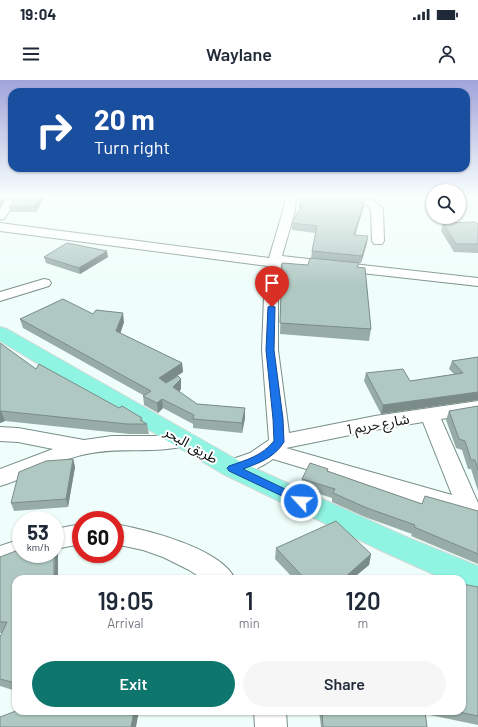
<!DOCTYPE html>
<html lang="en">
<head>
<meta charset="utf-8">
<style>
  body { margin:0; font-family:Barlow,"Noto Sans Arabic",sans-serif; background:#f6f6f7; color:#1f2937; height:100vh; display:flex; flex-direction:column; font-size:15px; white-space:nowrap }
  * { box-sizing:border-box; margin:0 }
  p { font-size:13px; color:#747a83 }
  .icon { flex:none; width:22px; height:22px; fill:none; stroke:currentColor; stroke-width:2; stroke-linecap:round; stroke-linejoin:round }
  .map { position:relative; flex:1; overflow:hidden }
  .panel { position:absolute; left:12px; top:495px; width:454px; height:140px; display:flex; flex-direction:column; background:#fff; border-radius:12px; box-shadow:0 1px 3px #0004 }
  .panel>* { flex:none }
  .hud { position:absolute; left:8px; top:8px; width:462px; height:84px; border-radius:12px; box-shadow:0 1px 3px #0004; background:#1a4fa0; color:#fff; overflow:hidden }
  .tools { position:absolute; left:426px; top:104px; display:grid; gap:8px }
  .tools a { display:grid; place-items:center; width:40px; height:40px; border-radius:50%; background:#fff; box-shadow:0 1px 3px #0004; font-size:20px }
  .speed { position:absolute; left:12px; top:431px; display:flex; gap:8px; font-size:20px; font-weight:700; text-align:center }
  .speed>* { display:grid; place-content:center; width:52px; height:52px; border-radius:50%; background:#fff; box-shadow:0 1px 3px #0004; line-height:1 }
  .speed small { font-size:10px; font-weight:400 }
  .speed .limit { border:6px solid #d22; background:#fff; color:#111 }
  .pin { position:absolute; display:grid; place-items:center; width:34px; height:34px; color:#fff; margin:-41px -17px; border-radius:50% 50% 50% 0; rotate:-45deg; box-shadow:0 0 4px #0007 }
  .pin .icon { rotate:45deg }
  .me { position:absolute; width:44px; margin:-22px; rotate:295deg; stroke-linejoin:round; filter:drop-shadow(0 0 3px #0008) }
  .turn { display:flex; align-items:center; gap:14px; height:84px; padding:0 20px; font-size:18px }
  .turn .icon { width:52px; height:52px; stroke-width:2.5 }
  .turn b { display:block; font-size:28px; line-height:34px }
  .eta { display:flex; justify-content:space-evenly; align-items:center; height:68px; text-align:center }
  .eta b { font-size:24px; font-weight:600; line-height:28px }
  .cta { display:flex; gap:8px; margin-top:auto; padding:8px 20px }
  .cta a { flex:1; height:46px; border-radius:24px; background:#0f766e; color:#fff; font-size:16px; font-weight:600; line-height:46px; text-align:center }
  .cta a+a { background:#f6f6f7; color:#1f2937 }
  .status { display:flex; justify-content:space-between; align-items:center; height:28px; padding:0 20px; background:#fff; direction:ltr }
  .status svg { height:11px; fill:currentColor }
  header { display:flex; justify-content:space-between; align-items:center; height:52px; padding:0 20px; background:#fff; font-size:18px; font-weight:600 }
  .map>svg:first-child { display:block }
</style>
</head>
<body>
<div class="status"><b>19:04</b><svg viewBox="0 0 49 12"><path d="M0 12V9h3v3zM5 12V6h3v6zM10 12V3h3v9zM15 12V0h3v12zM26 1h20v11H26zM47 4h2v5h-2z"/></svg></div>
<header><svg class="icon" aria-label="menu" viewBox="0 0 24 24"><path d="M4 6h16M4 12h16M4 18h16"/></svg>Waylane<svg class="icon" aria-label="person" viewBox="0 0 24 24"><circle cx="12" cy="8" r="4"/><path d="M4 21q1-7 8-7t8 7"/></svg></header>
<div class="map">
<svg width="478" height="647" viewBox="0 0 478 647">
  <rect width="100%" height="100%" fill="#effefa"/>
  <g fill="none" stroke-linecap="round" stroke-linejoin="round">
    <g stroke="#798f8a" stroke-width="2">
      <path id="minor" d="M8,116H19L4,139L0,140V129Z
        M286,116H296L295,131L282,176L478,198V206L281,184L278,216V270L289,353L375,336L478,321V333L441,339L478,423V441L461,435L457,429L449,432L273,379C261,388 239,398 224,394L221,388L224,382L250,373L269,360L262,270L264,216L268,186L0,151V143L269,178L283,131ZM423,342L452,415L286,368L375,350Z
        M346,116C360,116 373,116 383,129L384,161L382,164H374L372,161L371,130L367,125Z
        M44,199L49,200L51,203L49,206L0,221V212Z
        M0,347L18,348L84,360L112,356H162L182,353L189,355L192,360L189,365C157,374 124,367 92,373C59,378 31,397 0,406V389L53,369L18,362L0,361Z
        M81,444V464L55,469V449Z
        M115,444C147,450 221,468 235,499H203L189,490L163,477L143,470L115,464Z
        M21,459V474H31L30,476L0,488V466Z
        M254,631H286L287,647H255Z"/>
    </g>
    <g stroke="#d7d9d8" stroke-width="2">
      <path id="major" d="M0,247L7,249L241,382L404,456L478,486V513L462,507V499H444L384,472L223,394L0,261Z"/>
    </g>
    <use href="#minor" fill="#fff" fill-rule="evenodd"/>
    <use href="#major" fill="#90f4e3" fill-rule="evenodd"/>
  </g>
  <path fill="#97aca7" d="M16,116H45L36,132H10L9,127Z
    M299,125L364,126L355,155L367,163L361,183H359L358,187L371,249L369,261L280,254L282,183L308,185L311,178L312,171L316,153L292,150V143L299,131Z
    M443,143L478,144V173L454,172L441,151Z
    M44,177H108L80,194L46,183Z
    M20,239L124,242L120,253L182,283L183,292L171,300L181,299V309L179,312L197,324L245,328V338L242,353L193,348V344L163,328L158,333L144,325L143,315L23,248Z
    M0,263L36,289L119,328L142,338L143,342L147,344L149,354H129L5,341L0,343Z
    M478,277V320L381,334L364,301L366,293L410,301L454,294L449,289L452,281Z
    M478,326V411L471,389H468L462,370L456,368L446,340L449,331Z
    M73,379L75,387L68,427L14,431L11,423Z
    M328,389V391L422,424L478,431V484L411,456L412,454L365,437L332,422V418L301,408L302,399Z
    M276,468L371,474L369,485L352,499H294L275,479Z
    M58,470L16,499V611L0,606V557L2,553H0V477Z
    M478,507V645L425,634L427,647H321L319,631H462Z"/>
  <path fill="#7b8c88" d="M2,116H6L0,128V120Z
    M40,116H45L36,132L34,126Z
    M365,119L364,126L353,162L354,155Z
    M368,156L367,163L361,183L362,176Z
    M107,171L108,177L80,194L79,188Z
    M123,233L124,242L118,261L116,251Z
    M182,283L183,292L160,307L159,298Z
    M181,299V309L174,317L173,307Z
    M478,312V320L381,334L383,325Z
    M162,319L163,328L158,333L157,323Z
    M245,328V338L242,353V343Z
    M0,331H1L5,341L0,343Z
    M73,379L75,387L68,427L66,419Z
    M55,460L58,470V499H54Z
    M371,474L369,485L352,499H343Z
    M134,631H139L136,647H131Z"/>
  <path fill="#b0c8c2" stroke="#7b8c88" d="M16,116H40L34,126L9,127Z
    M304,116H360L365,119L354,155L368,156L362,176L312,171L317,146L292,143L302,125H299Z
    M476,142L478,144V164H456L443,143Z
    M67,163L107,171L79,188L44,177Z
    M310,178L359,183L357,187L365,188L371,249L280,243L282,183L308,185Z
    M63,219L93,234L96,230L123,233L116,251L182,283L159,298L166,303L178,296L181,299L173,307L197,324L245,328L242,343L193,339L194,335L162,319L157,323L143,316L151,311L20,239Z
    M0,263L36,289L39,284L119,328L122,326L142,338L140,340L147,344H127L1,331H0Z
    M478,277V312L383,325L366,293L403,289L410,301L463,293L452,281Z
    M478,326V390L475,380H471L465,361L459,359L449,331Z
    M73,379L66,419L11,423L19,392L46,381Z
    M310,383L328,389L327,391L422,424L425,416L478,431V474L414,447L415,445L367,428L333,413L335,409L302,399Z
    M336,441L371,474L343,499H305L276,468Z
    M21,469V474H54V499H16V603L0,599V557L7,542H0V477Z
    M462,504L478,507V636L454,631H462Z
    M16,631H134L131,647H0V637Z
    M322,631H425L427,647H323Z"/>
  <linearGradient id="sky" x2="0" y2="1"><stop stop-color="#a1a4da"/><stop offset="0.56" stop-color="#f8fffd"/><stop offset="1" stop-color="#f8fffd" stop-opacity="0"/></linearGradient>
  <rect width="478" height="207" fill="url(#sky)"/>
  <path fill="#1a73e8" stroke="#114b97" d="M272,225L275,227L274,270L283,339L284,362C274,378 259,383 243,389L304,418L306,421L304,424L301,425L229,391L227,388L229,386C246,380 262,376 274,361L273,339L266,270L268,227Z"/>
  <g text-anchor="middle" stroke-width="4" stroke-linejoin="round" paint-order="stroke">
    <g font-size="14" fill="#08100e" stroke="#fff">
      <text transform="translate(378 344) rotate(-10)" y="5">شارع حريم 1</text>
      <text transform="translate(191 365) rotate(30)" y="5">طريق البحر</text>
    </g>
  </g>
</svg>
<div class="tools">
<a><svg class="icon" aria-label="search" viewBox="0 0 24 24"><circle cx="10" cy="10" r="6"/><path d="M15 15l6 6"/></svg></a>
</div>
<div class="speed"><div>53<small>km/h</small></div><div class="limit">60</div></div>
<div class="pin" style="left:272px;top:227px;background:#d93025"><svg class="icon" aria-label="arrive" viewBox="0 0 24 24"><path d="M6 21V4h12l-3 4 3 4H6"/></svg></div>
<svg class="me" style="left:301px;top:421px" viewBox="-20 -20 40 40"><circle r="17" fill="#1a73e8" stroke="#fff" stroke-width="3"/><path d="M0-11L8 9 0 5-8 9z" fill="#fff"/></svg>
<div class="hud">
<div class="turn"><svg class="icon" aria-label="right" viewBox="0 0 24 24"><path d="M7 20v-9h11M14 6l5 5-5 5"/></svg><div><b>20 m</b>Turn right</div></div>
</div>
<section class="panel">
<div class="eta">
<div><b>19:05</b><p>Arrival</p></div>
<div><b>1</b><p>min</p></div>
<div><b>120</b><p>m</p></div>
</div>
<div class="cta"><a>Exit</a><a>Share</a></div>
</section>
</div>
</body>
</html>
